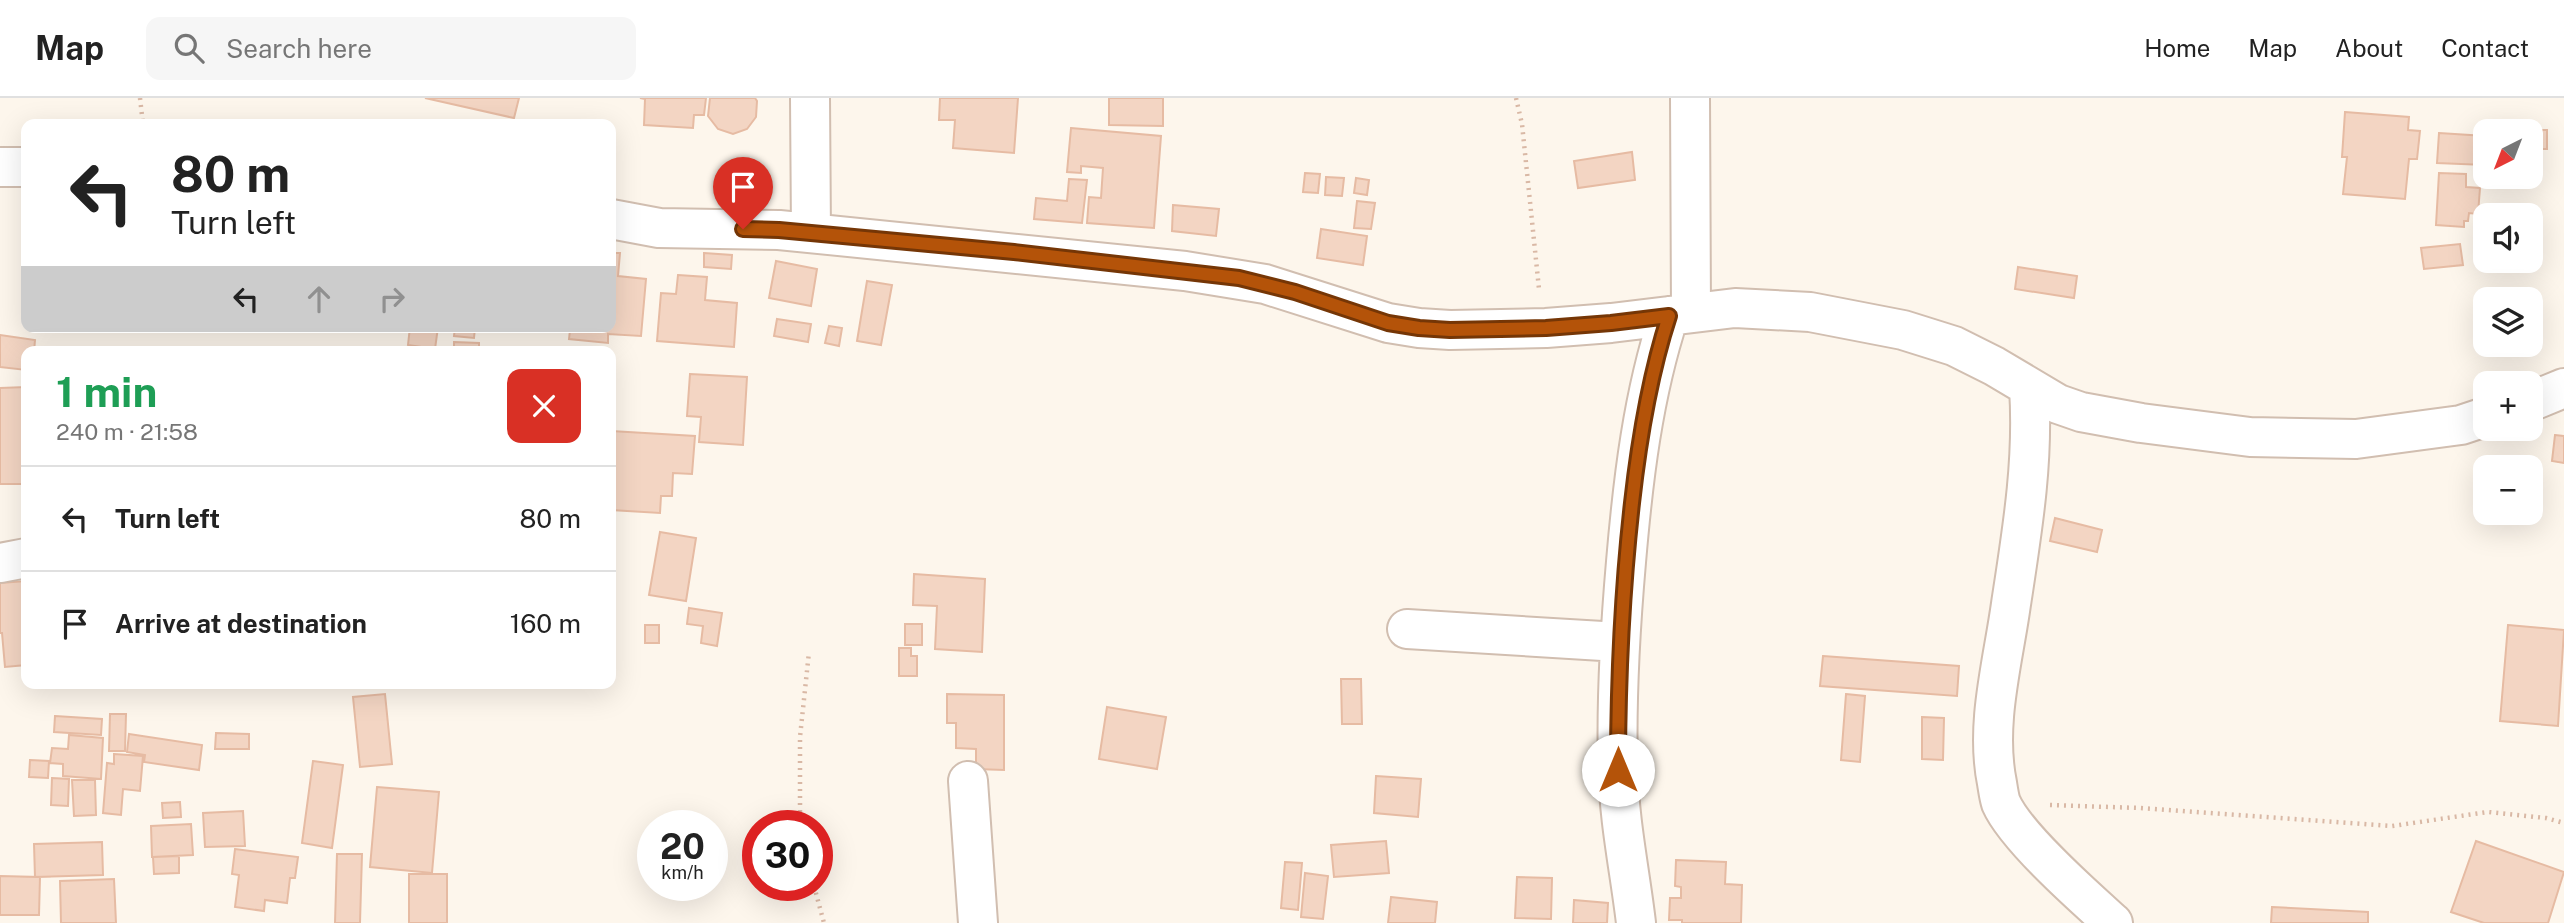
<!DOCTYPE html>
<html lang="en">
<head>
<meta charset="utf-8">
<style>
  body { margin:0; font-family:"Public Sans",sans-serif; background:#f6f6f6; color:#222; height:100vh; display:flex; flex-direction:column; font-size:26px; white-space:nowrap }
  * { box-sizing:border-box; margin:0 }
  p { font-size:23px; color:#767676 }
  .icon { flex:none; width:38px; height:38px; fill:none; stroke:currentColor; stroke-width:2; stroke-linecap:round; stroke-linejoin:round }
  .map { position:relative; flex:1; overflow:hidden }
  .side { position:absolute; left:21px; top:248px; width:595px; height:343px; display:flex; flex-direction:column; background:#fff; border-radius:14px; box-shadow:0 7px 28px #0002 }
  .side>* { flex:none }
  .top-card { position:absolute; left:21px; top:21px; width:595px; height:214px; border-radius:14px; box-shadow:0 7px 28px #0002; background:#fff; color:#222; overflow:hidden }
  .needle { width:46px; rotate:222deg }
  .buttons { position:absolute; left:2473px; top:21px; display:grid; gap:14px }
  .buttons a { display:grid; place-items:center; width:70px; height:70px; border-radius:14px; background:#fff; box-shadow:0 7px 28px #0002; font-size:35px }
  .speed { position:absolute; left:637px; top:712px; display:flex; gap:14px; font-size:35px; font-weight:700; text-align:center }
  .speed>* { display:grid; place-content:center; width:91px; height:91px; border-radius:50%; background:#fff; box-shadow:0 7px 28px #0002; line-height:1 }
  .speed small { font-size:18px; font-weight:400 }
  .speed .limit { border:10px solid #d22; background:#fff; color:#111 }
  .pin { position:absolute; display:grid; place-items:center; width:60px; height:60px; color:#fff; margin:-72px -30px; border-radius:50% 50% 50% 0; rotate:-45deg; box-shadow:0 0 7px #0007 }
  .pin .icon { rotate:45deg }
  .me { position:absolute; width:77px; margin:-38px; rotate:0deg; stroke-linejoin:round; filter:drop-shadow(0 0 5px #0008) }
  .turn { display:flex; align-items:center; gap:24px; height:147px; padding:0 35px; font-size:32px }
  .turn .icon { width:91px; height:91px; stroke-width:2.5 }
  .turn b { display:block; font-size:49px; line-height:60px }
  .lanes { display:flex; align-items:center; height:66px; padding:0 35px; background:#0003; justify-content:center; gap:35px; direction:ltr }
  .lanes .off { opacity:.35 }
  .round { display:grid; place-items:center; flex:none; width:74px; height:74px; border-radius:14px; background:#f6f6f6 }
  .head { display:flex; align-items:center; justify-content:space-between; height:119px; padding:0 35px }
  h1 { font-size:42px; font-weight:700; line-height:52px; color:#1e9e55 }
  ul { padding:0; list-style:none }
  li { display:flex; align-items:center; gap:21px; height:105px; padding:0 35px; border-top:2px solid #e0e0e0 }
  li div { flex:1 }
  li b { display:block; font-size:26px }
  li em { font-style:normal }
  header { display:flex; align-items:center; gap:42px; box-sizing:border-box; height:98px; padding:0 35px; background:#fff; border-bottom:2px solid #e0e0e0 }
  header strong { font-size:33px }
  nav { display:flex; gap:38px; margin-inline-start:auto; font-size:24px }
  .search { width:490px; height:63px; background:#f6f6f6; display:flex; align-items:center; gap:18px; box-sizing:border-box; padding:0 24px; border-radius:14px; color:#767676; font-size:26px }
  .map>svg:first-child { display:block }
</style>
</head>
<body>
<header>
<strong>Map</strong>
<div class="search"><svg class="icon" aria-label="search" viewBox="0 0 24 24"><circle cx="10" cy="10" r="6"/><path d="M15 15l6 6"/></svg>Search here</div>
<nav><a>Home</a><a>Map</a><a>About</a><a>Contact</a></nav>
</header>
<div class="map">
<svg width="2564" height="825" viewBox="0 0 2564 825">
  <rect width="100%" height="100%" fill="#fdf6ec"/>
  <path fill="#f3d5c3" stroke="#e6bba3" stroke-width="2" d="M425,0H519L514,20Z
    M640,0H706L704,17H694L693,30L644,27L645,1Z
    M710,0H755L757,3L756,19L747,31L733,36L718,31L708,18Z
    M940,0H1018L1014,55L953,50L955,22H939Z
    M1109,0H1163V28L1109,27Z
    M2345,14L2409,19L2408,32L2420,33L2417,61H2409L2405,101L2343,96L2347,59H2342Z
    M1071,30L1161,38L1154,130L1087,125L1089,99L1101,100L1103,70L1081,68V75L1067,74Z
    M2523,32H2547V51H2530V33Z
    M2439,35L2485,38V67L2437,65Z
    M1632,54L1635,82L1578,90L1574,63Z
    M1305,75L1320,76L1318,95L1303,94Z
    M2439,75L2466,76V89L2480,90L2478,116L2469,115L2468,123H2464V129L2436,127Z
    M1326,79L1344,80L1342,98L1325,97Z
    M1356,80L1369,82L1367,97L1354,95Z
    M1069,81L1087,82L1082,125L1034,121L1036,100L1067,103Z
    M1357,103L1375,105L1371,131L1354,130Z
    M1173,107L1219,111L1216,138L1172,133Z
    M1321,131L1367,138L1363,167L1317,160Z
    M2460,146L2463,167L2424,171L2421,150Z
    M611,155H620L618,178L646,181L641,238L608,236V245L569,241L570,232L555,229H611Z
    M704,155L732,157L731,171L704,169Z
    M776,163L817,171L811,208L769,200Z
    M2018,169L2077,178L2074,200L2015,191Z
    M678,177L707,179L705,202L737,205L734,249L657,243L661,195L676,196Z
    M867,183L892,187L881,247L857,243Z
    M777,221L811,226L808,244L774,238Z
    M829,228L842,230L839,248L825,245Z
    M410,229H438L435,251L408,247Z
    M455,229H496L495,233L475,230L474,240L454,238Z
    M0,237L35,242L34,254H26V272L0,269Z
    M454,244L479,245V254H454Z
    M485,249H510V254H485Z
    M690,276L747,279L743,347L699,344L701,319L687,318Z
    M26,289V386H0V290Z
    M611,333L695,338L692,376L673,375L672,398H661L660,415L611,412Z
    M2555,337L2564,338V365L2552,363Z
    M2055,420L2102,432L2097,454L2050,443Z
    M660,434L696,440L686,503L649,497Z
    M914,476L985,481L982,554L935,551L937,508L913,507Z
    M26,483V567L5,569L2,535H0V485Z
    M689,510L722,515L717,548L701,545L703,528L687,526Z
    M905,526H922V547H905Z
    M645,527H659V545H645Z
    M2508,527L2564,532L2558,628L2500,623Z
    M899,550H911V558H917V578H899Z
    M1823,558L1959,568L1957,598L1820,588Z
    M1341,581H1361L1362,626H1342Z
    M385,596L392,666L360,669L353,599Z
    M947,596L1004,597V672L976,671V651L956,650V625H947Z
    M1846,596L1865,598L1860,664L1841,662Z
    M1107,609L1166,619L1157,671L1099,661Z
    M110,616H126L125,653H109Z
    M55,618L102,621L101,637L54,634Z
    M1922,619L1944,620L1943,662L1922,661Z
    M216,635L249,636V651H215Z
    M129,636L202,647L199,672L144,664L145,657L127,654Z
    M69,637L103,640L101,681L63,678V666L50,665L52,650L68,651Z
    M114,656L143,658L140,693L123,691L121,717L103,715L107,665L114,666Z
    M30,662L49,663L48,680L29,679Z
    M313,663L343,667L332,750L302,745Z
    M1376,678L1421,681L1418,719L1374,715Z
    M52,680L69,681L68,708L51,707Z
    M72,682H95L96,717L74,718Z
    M377,689L439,694L432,775L370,769Z
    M180,704L181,719L163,720L162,705Z
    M243,713L245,748L205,749L203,715Z
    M191,726L193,757L152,759L151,728Z
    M1386,743L1389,775L1334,779L1331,747Z
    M2476,743L2564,774L2548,825H2484L2451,814Z
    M102,744L103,777L35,779L34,746Z
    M235,751L298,759L295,780H290L287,805L265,802L264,813L235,809L239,777L232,776Z
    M337,756H362L360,825H335Z
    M179,758V775L154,776L153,759Z
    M1676,762L1726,764L1725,786L1742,787L1741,825H1682V822H1669L1670,800H1681V789L1675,788Z
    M1285,764L1302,765L1298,812L1281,810Z
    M1305,775L1328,778L1323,821L1301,819Z
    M409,776H447V825H409Z
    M0,778L40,779L39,817H0Z
    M1517,779L1552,780L1551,821L1515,820Z
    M114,781L116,825H61L60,783Z
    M1391,799L1437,804L1435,825H1388Z
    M1574,802L1608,805L1607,825H1573Z
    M2272,809L2368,814V825H2271Z"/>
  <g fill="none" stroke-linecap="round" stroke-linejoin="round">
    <g stroke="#d1beb0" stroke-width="42">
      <path id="minor" d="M810,0L811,135
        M1690,0L1691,215
        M0,69H26
        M611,121L659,130L779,132L1185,173L1265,186L1388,225L1419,230L1450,232L1546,230L1611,225L1735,210L1810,214L1903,232L1954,248L1994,268L2058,306L2081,314L2141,325L2250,339L2356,341L2461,327L2485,319
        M2029,290C2034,363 2022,434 2011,506C2003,564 1985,626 1997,685C1998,691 1999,699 2001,705C2016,739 2084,799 2113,825
        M2530,304L2564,290
        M0,465L26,460
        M1407,531L1619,544
        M968,683L978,825
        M1636,825C1630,774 1619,723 1618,671C1616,602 1620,533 1626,464C1633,381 1643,297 1669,218"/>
    </g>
    <path stroke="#d9b8a5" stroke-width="4.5" stroke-dasharray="2 5" stroke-linecap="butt" d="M140,0L143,26
      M1516,0L1522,26L1539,191
      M2050,707L2140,710L2392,728L2488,714L2546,720L2564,725
      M800,728V639L809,554
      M814,788L824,825"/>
    <use href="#minor" stroke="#fff" stroke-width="38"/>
  </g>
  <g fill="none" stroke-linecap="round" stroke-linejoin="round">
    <g stroke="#753606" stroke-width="18">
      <path id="route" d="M743,131L779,132L1014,154L1239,180L1295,194L1388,225L1419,230L1450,232L1546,230L1611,225L1669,218C1649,279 1639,342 1632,405C1622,494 1618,582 1618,672"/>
    </g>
    <use href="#route" stroke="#b45309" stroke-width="12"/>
  </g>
</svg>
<div class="buttons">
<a><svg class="needle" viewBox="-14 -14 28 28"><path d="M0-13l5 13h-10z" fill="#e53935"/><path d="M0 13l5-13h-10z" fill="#767676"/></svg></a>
<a><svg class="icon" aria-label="sound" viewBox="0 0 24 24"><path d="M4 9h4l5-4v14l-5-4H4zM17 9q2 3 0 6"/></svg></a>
<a><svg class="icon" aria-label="layers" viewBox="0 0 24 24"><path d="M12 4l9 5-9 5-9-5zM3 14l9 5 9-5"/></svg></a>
<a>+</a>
<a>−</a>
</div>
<div class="speed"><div>20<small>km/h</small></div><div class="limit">30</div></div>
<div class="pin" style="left:743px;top:131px;background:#d93025"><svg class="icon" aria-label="arrive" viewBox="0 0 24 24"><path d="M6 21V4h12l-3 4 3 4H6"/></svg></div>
<svg class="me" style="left:1618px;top:672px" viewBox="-20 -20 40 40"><circle r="19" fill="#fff"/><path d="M0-13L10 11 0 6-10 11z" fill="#b45309"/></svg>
<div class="top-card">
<div class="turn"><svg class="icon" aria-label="left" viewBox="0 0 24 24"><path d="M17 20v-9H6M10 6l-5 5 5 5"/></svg><div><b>80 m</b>Turn left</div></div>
<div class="lanes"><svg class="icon" aria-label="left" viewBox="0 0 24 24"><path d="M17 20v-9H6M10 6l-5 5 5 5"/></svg><svg class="icon off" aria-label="ahead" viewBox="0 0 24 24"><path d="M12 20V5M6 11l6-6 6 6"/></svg><svg class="icon off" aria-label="right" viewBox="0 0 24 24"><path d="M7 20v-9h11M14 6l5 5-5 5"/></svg></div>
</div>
<section class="side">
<div class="head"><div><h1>1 min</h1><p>240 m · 21:58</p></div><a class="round" style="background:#d93025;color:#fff"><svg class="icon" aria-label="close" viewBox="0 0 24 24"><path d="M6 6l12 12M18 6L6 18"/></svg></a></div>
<ul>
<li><svg class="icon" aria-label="left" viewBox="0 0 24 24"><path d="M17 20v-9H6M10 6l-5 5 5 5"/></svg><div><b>Turn left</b></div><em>80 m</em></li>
<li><svg class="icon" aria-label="arrive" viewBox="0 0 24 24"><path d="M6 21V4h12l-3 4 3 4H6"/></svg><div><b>Arrive at destination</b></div><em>160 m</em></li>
</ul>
</section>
</div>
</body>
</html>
